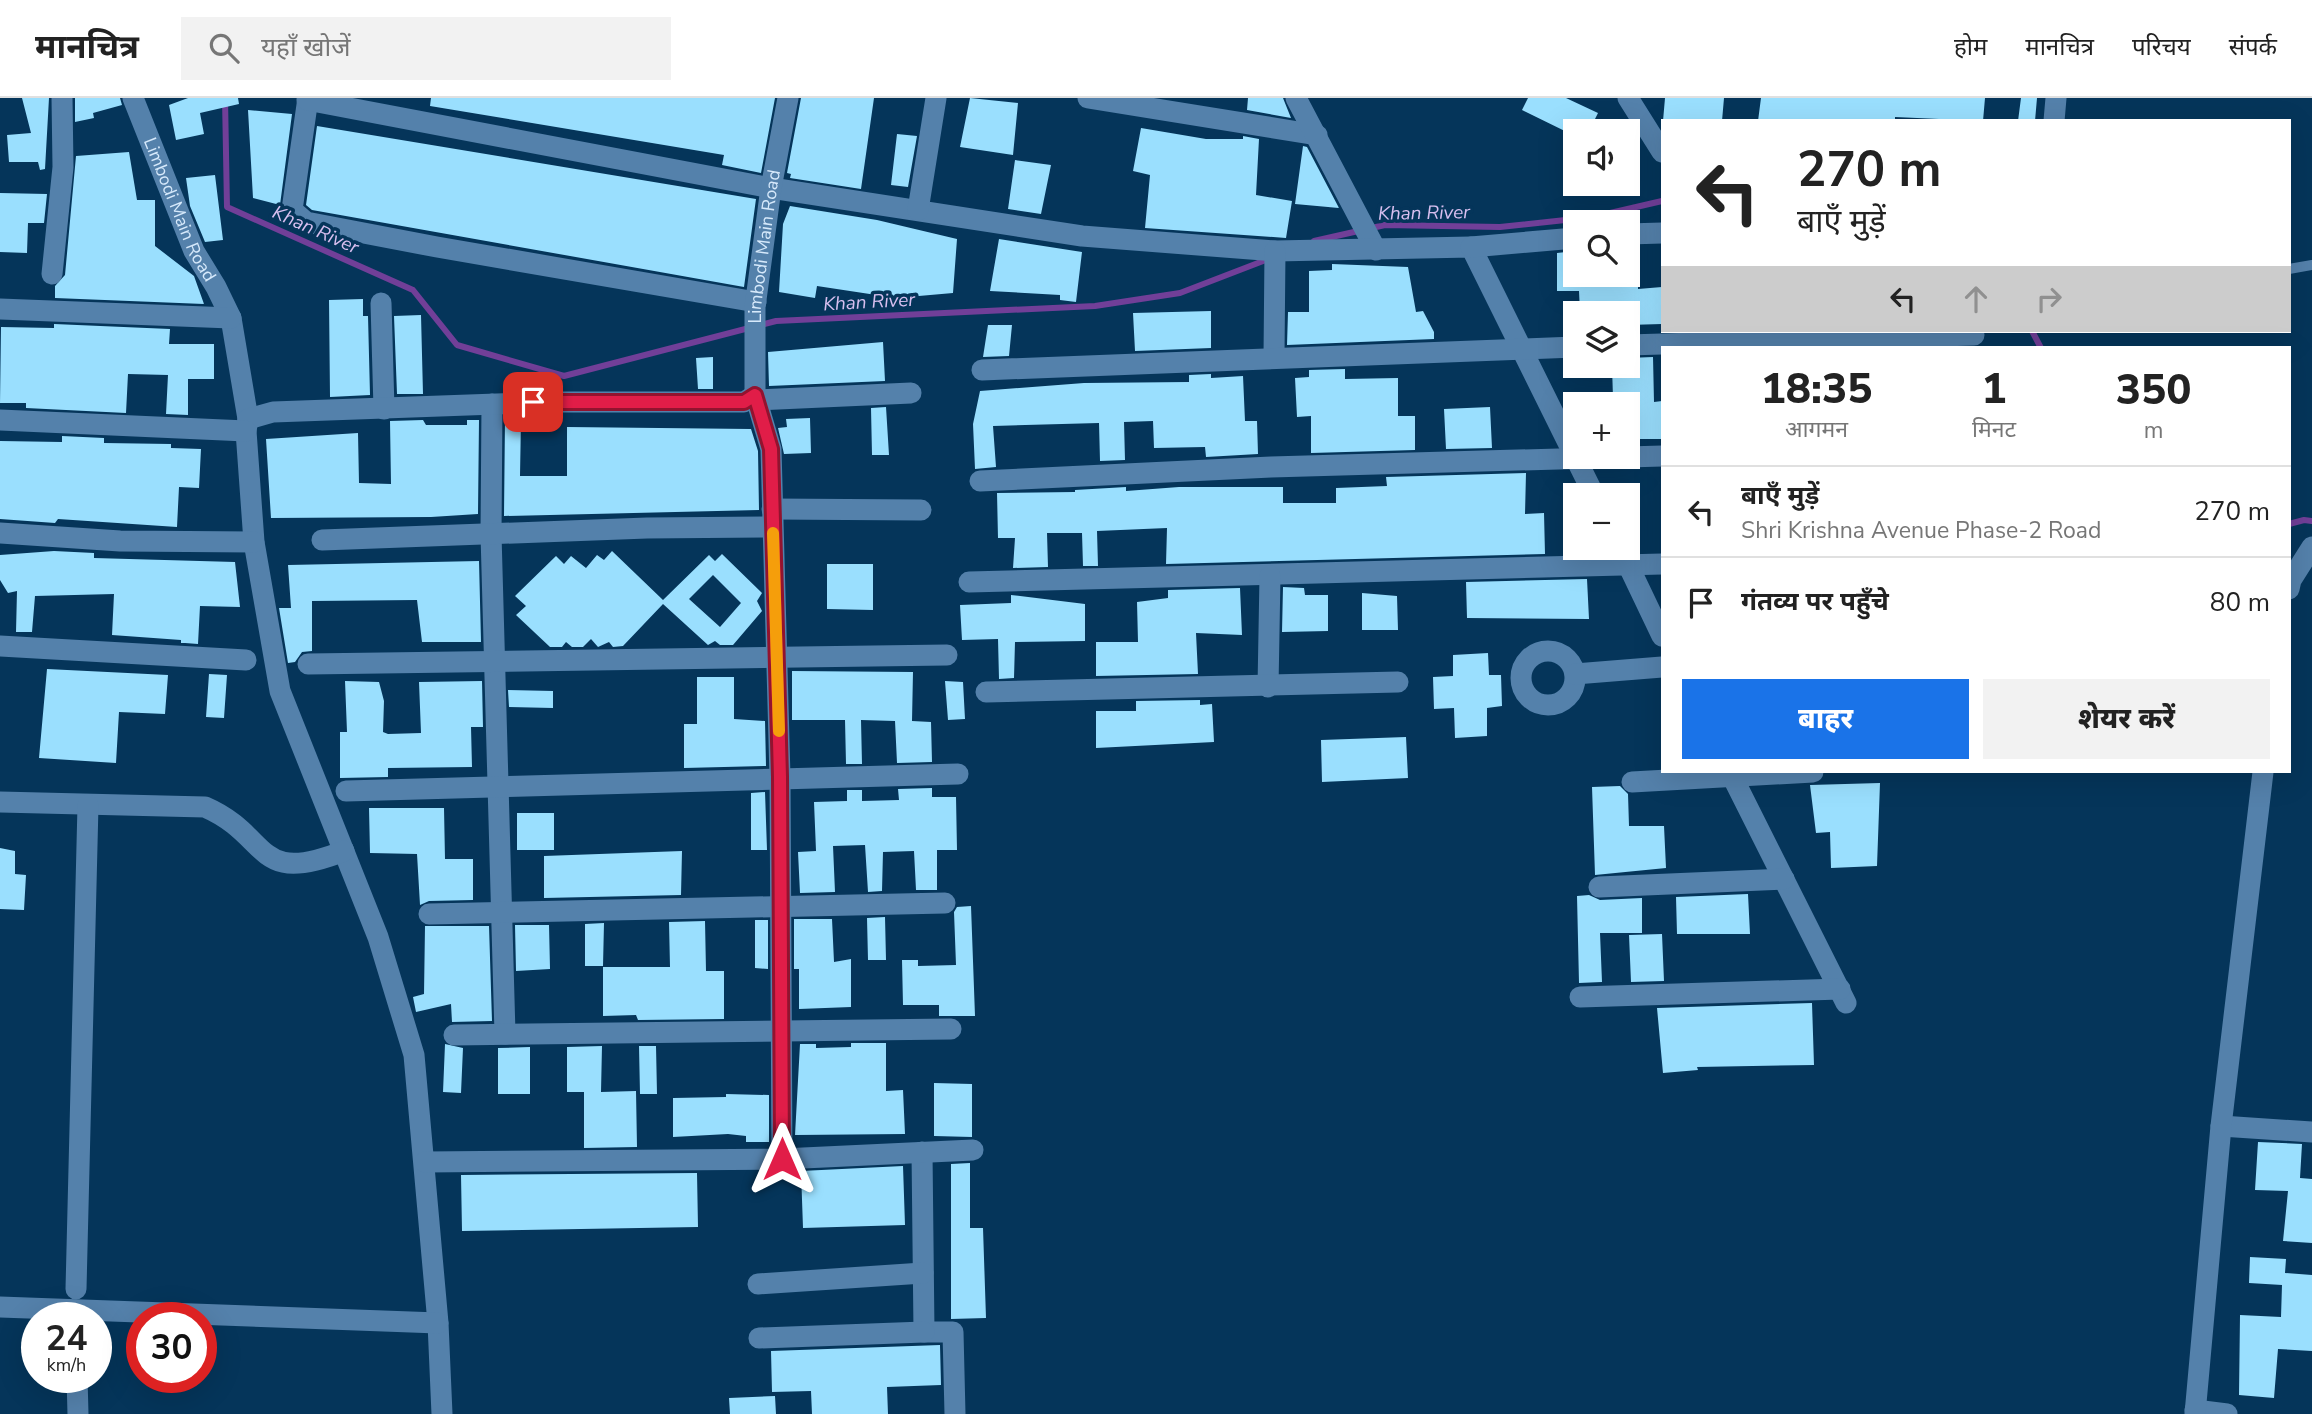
<!DOCTYPE html>
<html lang="hi">
<head>
<meta charset="utf-8">
<style>
  body { margin:0; font-family:"Nunito Sans","Noto Sans Devanagari",sans-serif; background:#f2f2f2; color:#222; height:100vh; display:flex; flex-direction:column; font-size:26px; white-space:nowrap }
  * { box-sizing:border-box; margin:0 }
  p { font-size:23px; color:#767676 }
  .icon { flex:none; width:38px; height:38px; fill:none; stroke:currentColor; stroke-width:2; stroke-linecap:round; stroke-linejoin:round }
  .map { position:relative; flex:1; overflow:hidden }
  .drawer { position:absolute; left:1661px; top:248px; width:630px; height:427px; display:flex; flex-direction:column; background:#fff; border-radius:0px; box-shadow:0 7px 28px #0002 }
  .drawer>* { flex:none }
  .hud { position:absolute; left:1661px; top:21px; width:630px; height:214px; border-radius:0px; box-shadow:0 7px 28px #0002; background:#fff; color:#222; overflow:hidden }
  .fabs { position:absolute; left:1563px; top:21px; display:grid; gap:14px }
  .fabs a { display:grid; place-items:center; width:77px; height:77px; border-radius:0px; background:#fff; box-shadow:0 7px 28px #0002; font-size:35px }
  .speed { position:absolute; left:21px; top:1204px; display:flex; gap:14px; font-size:35px; font-weight:700; text-align:center }
  .speed>* { display:grid; place-content:center; width:91px; height:91px; border-radius:50%; background:#fff; box-shadow:0 7px 28px #0002; line-height:1 }
  .speed small { font-size:18px; font-weight:400 }
  .speed .limit { border:10px solid #d22; background:#fff; color:#111 }
  .pin { position:absolute; display:grid; place-items:center; width:60px; height:60px; color:#fff; margin:-30px; border-radius:14px; box-shadow:0 4px 10px #0006 }
  .me { position:absolute; width:77px; margin:-38px; rotate:0deg; stroke-linejoin:round; filter:drop-shadow(0 0 5px #0008) }
  .turn { display:flex; align-items:center; gap:24px; height:147px; padding:0 21px; font-size:32px }
  .turn .icon { width:91px; height:91px; stroke-width:2.5 }
  .turn b { display:block; font-size:49px; line-height:60px }
  .lanes { display:flex; align-items:center; height:66px; padding:0 21px; background:#0003; justify-content:center; gap:35px; direction:ltr }
  .lanes .off { opacity:.35 }
  .eta { display:flex; justify-content:space-evenly; align-items:center; height:119px; text-align:center }
  .eta b { font-size:42px; font-weight:800; line-height:49px }
  .button { display:flex; gap:14px; margin-top:auto; padding:14px 21px }
  .button a { flex:1; height:80px; border-radius:0px; background:#1a73e8; color:#fff; font-size:28px; font-weight:800; line-height:80px; text-align:center }
  .button a+a { background:#f2f2f2; color:#222 }
  ul { padding:0; list-style:none }
  li { display:flex; align-items:center; gap:21px; height:91px; padding:0 21px; border-top:2px solid #e0e0e0 }
  li div { flex:1 }
  li b { display:block; font-size:26px }
  li em { font-style:normal }
  header { display:flex; align-items:center; gap:42px; box-sizing:border-box; height:98px; padding:0 35px; background:#fff; border-bottom:2px solid #e0e0e0 }
  header strong { font-size:33px }
  nav { display:flex; gap:38px; margin-inline-start:auto; font-size:24px }
  .search { width:490px; height:63px; background:#f2f2f2; display:flex; align-items:center; gap:18px; box-sizing:border-box; padding:0 24px; border-radius:0px; color:#767676; font-size:26px }
  .map>svg:first-child { display:block }
</style>
</head>
<body>
<header>
<strong>मानचित्र</strong>
<div class="search"><svg class="icon" aria-label="search" viewBox="0 0 24 24"><circle cx="10" cy="10" r="6"/><path d="M15 15l6 6"/></svg>यहाँ खोजें</div>
<nav><a>होम</a><a>मानचित्र</a><a>परिचय</a><a>संपर्क</a></nav>
</header>
<div class="map">
<svg width="2312" height="1316" viewBox="0 0 2312 1316">
  <rect width="100%" height="100%" fill="#05355a"/>
  <g fill="none" stroke-linecap="round" stroke-linejoin="round">
    <path stroke="#713f98" stroke-width="6" d="M225,0L227,109L413,192L457,247L564,278L776,223L1095,208L1180,195L1271,160
      M1314,143L1385,127L1500,129L1593,119L1662,103
      M2032,233L2041,250
      M2289,426L2304,422L2312,423"/>
  </g>
  <path fill="#9adffe" fill-rule="evenodd" d="M22,0H49L45,71L40,72L38,64H9L7,37L31,35Z
    M75,0H120L122,7L93,15L94,20L75,24Z
    M188,0H238L239,6L200,15L204,36L176,42L169,7Z
    M431,0H775L761,75L722,67L724,57L430,8Z
    M801,0H874L861,91L790,80L791,76L787,75Z
    M970,0L1018,5L1013,57L960,49Z
    M1248,0H1283L1291,20L1247,12Z
    M1528,0H1566L1598,15L1589,33H1575V38L1522,12Z
    M1665,0H1724L1722,23H1663Z
    M1761,0H1985L1983,23L1895,19V23H1758Z
    M2021,0H2037L2035,23H2018Z
    M248,12L292,16L280,107L253,100Z
    M317,28L756,101L744,189L312,112L306,107Z
    M1141,30L1206,41H1243V38L1259,41L1256,97L1292,103L1286,140L1145,130L1150,77L1133,73Z
    M897,36L917,38L908,89L891,87Z
    M1303,48L1307,49L1339,110L1295,106Z
    M129,54L137,102H155V148L194,178L204,206L55,200V188L65,177L76,58Z
    M1015,62L1051,67L1041,116L1008,111Z
    M215,77L223,142L205,144L190,108L186,80Z
    M0,95L47,96L44,125H28L27,155L0,154Z
    M790,108L877,122L957,141L953,195L896,200L817,188L815,200L779,194L783,126Z
    M999,141L1082,154L1076,204L1060,202V197L990,193Z
    M1575,153V177H1638V191L1662,189V226L1628,227V215H1580L1579,193H1557V155Z
    M1332,166L1408,169L1416,214L1423,213L1434,234V241L1287,247L1288,214H1309V173L1332,172Z
    M363,201V218H368L370,297L330,299L329,202Z
    M1211,213V250L1135,253L1133,215Z
    M421,217L423,296H397L394,218Z
    M54,226L170,231L169,246H214V281H188V317L166,316L168,277L128,276L126,315L26,310V305H0L1,229L54,230Z
    M988,227H1012L1009,258L983,259Z
    M883,244L885,283L769,288L768,254Z
    M713,259V291H698L696,260Z
    M1653,259L1654,304L1662,303V341H1636V299L1613,300L1612,268H1628V260Z
    M1345,271V281L1398,280V318H1415V352L1311,355V318L1297,319L1295,280L1309,279V272Z
    M1211,276V280L1243,278L1245,323H1257L1258,356L1206,359L1205,349L1154,350L1153,323L1124,324L1125,362L1100,363L1099,325L993,328L996,369L975,371L973,326L980,293L1084,285L1189,284V277Z
    M886,309L889,357H872L871,310Z
    M1490,309L1492,350L1446,351L1444,311Z
    M810,320L811,355L784,356L778,330L787,329L786,321Z
    M505,321H521L520,378H567V329L751,331L758,353L759,412L504,418Z
    M423,322L426,327H467V322H479L478,416L431,419L271,420L266,341L358,335L359,385L391,386L390,323Z
    M62,338L104,340V345L171,346V350L201,351L199,390L179,389L177,429L58,421L55,425L0,421V343L62,344Z
    M1526,375L1525,416L1544,415L1545,456L1166,466L1167,430L1097,433L1098,468H1083L1082,435H1047L1048,469L1013,470L1015,440H998L997,395L1075,394V392L1126,389V393L1179,389H1283V405H1336V390L1387,388L1386,379Z
    M54,453L94,455V460L235,464L240,509L200,508L198,546L185,545H181V542L112,537L114,496L35,498L32,534H16L17,493L8,495L0,482V457Z
    M612,453L663,502L709,457L715,463L722,456L762,495L757,503L762,513L733,547H720L715,543L708,547L663,506L623,548L613,549L609,544L598,549L591,541L583,549H572L566,544L562,549H550L516,517L526,508L515,498L556,458L564,466L571,458L586,470L597,457L604,462ZM713,477L741,505L720,529L689,501Z
    M479,463L481,544H422L417,502L312,503V553L302,554L295,564L288,565L279,510H291L288,467Z
    M827,466H873V512L827,511Z
    M1587,481L1589,521L1467,520L1466,484Z
    M1283,489L1304,490L1305,497H1328V533L1282,534Z
    M1240,490L1242,537L1196,535L1198,576L1096,578V544H1138L1137,504L1168,500V492Z
    M1362,495L1397,498L1398,532H1362Z
    M1011,497L1085,506V543L1015,544L1014,580L999,581L998,541L962,542L960,507L1011,505Z
    M1488,555L1489,577H1501L1502,608L1487,610V638L1455,640L1454,610L1434,611L1433,579L1453,578V557Z
    M47,571L168,577L165,616L119,614L116,665L39,660Z
    M792,573L913,574L912,623L931,624L932,664L897,665L895,623L861,622L862,666H846L845,622H792Z
    M209,576L227,577L224,620L206,619Z
    M697,579H734V621L765,623L766,668L684,670V626H697Z
    M345,583L379,584L384,603L383,634L388,636L421,635L419,584L482,583L483,629H471L472,669L388,670V679L340,680V634H347Z
    M945,583L963,584L965,621L948,622Z
    M508,592L553,593V610L509,609Z
    M1200,602V607L1212,606L1214,644L1096,650V613H1136V603Z
    M1406,639L1408,680L1322,684L1321,642Z
    M1880,685L1877,768L1831,770L1830,734L1816,735L1810,687Z
    M1620,688L1628,696L1629,728H1664L1666,770L1595,777L1592,689Z
    M932,690V699H956L957,752H937V792H916L914,753L883,754L882,793L868,794L865,747L833,748L835,794L800,795L798,754L816,753L814,704L847,703V692H862V703L899,702L898,691Z
    M765,694L767,752H751V695Z
    M369,710H444L445,761H473V802L429,803L420,807L417,756L370,755Z
    M517,715H554V752H517Z
    M0,750L15,753V776L26,777L24,812L0,811Z
    M682,753L681,797L544,800V758Z
    M1748,796L1750,836H1677L1676,799Z
    M1589,797L1600,802L1642,800V835H1600L1602,884L1579,885L1577,798Z
    M971,808L975,918H939V907H903L902,862H918V868L956,867L954,814L957,809Z
    M885,819L886,862H868L867,820Z
    M794,821H832L834,864L851,861V909L799,911V871H794Z
    M755,822H768V871L755,870Z
    M705,823L706,873H724V921L638,922L636,917L603,918V869H670L669,824Z
    M604,825L603,868H585V826Z
    M515,827H549L550,871L516,873Z
    M425,828H489L492,923L452,924L451,906L416,914L413,899L424,896Z
    M1662,836L1664,883L1631,884L1629,837Z
    M1812,905L1814,967L1697,969L1698,972L1663,975L1657,910Z
    M851,945H886V993L903,992L905,1036L795,1037L800,946H816V950L851,949Z
    M445,946L463,950L461,995L443,994Z
    M602,948L601,994L636,993L637,1049L584,1050V994H567V949Z
    M639,948H656L657,996H640Z
    M530,949V996H498V950Z
    M934,985L972,986V1039L934,1038Z
    M726,996L769,997V1044H746V1038L728,1036L673,1039V1000L726,999Z
    M2258,1044L2302,1046L2300,1080L2312,1081V1145L2283,1143L2288,1093L2255,1092Z
    M970,1065V1130H983L986,1220L951,1221V1066Z
    M903,1068L905,1127L803,1130L801,1073Z
    M697,1075L698,1129L462,1133L461,1077Z
    M2250,1159L2286,1161L2285,1175L2312,1177V1253L2278,1251L2274,1300L2239,1297L2240,1217L2281,1219L2282,1187L2249,1185Z
    M940,1247L941,1287L887,1289L888,1316H812L811,1293L772,1294L771,1253Z
    M775,1298L776,1316H730L729,1300Z"/>
  <g fill="none" stroke-linecap="round" stroke-linejoin="round">
    <path stroke="#5481ab" stroke-width="10" d="M2289,171L2312,167"/>
    <g stroke="#5481ab" stroke-width="21">
      <path id="s1" d="M133,0L194,153L216,189L231,220L248,321L246,333L254,444L280,593L378,839L414,957L438,1225L442,1316"/>
      <path d="M308,0L292,112L306,124L437,149L756,204"/>
      <path d="M1088,0L1317,37"/>
      <path d="M1296,0L1376,152"/>
      <path d="M1628,0L1662,54"/>
      <path d="M307,2L771,90L1082,138L1275,153L1471,149L1594,397"/>
      <path d="M2054,23L2056,0"/>
      <path d="M918,112L936,0"/>
      <path d="M1628,136L1662,135"/>
      <path d="M1471,149L1575,140"/>
      <path d="M52,176L63,69L62,0"/>
      <path d="M381,205L384,311"/>
      <path d="M0,211L231,220"/>
      <path d="M1628,247L1974,237"/>
      <path d="M1274,258L1275,153"/>
      <path d="M982,272L1575,249"/>
      <path d="M755,297L771,351L780,679L782,1061"/>
      <path id="s2" d="M755,297V209L771,90L788,0"/>
      <path d="M757,302L911,295"/>
      <path d="M492,306L491,436L505,936"/>
      <path d="M248,321L273,314L554,304H744L755,297"/>
      <path d="M0,322L246,333"/>
      <path d="M980,383L1271,369L1662,358"/>
      <path d="M772,411L921,412"/>
      <path d="M0,435L120,443L254,444"/>
      <path d="M322,442L647,430L772,429"/>
      <path d="M1620,450L1662,538"/>
      <path d="M969,484L1662,466"/>
      <path d="M2289,491L2291,482L2312,449"/>
      <path d="M0,548L246,562"/>
      <circle cx="1548" cy="580" r="27"/>
      <path d="M308,566L947,557"/>
      <path d="M1575,576L1662,569"/>
      <path d="M1268,589L1270,478"/>
      <path d="M986,594L1398,584"/>
      <path d="M1730,674L1846,905"/>
      <path d="M1632,684L1813,674"/>
      <path d="M346,693L958,676"/>
      <path d="M0,704L205,709C272,738 253,789 344,753"/>
      <path d="M1599,789L1784,781"/>
      <path d="M429,816L945,805"/>
      <path d="M1580,899L1840,891"/>
      <path d="M454,937L951,931"/>
      <path d="M2221,1028L2312,1034"/>
      <path d="M922,1054L924,1234H953L955,1316"/>
      <path d="M425,1064L782,1061L973,1052"/>
      <path d="M758,1186L923,1175"/>
      <path d="M76,1191L88,707"/>
      <path d="M0,1209L438,1225"/>
      <path d="M759,1240L924,1234"/>
      <path d="M77,1279L78,1316"/>
      <path d="M2195,1312L2227,1316"/>
      <path d="M2195,1316L2221,1028L2263,674"/>
    </g>
  </g>
  <g fill="none" stroke-linecap="round" stroke-linejoin="round">
    <g stroke="#92132f" stroke-width="18">
      <path id="route" d="M533,304H744L755,297L771,351L780,679L782,1061"/>
    </g>
    <use href="#route" stroke="#e11d48" stroke-width="12"/>
    <path stroke="#f59e0b" stroke-width="12" d="M773,435L779,633"/>
  </g>
  <g text-anchor="middle" stroke-width="7" stroke-linejoin="round" paint-order="stroke">
    <g font-size="18" fill="#d6e9fb" stroke="#05355a">
      <text dy="6" stroke="none"><textPath href="#s1" startOffset="121">Limbodi Main Road</textPath></text>
      <text dy="6" stroke="none"><textPath href="#s2" startOffset="149">Limbodi Main Road</textPath></text>
    </g>
    <g font-size="19" font-style="italic" fill="#d7bfef" stroke="#05355a">
      <text transform="translate(1424 114) rotate(-1)" y="7">Khan River</text>
      <text transform="translate(316 131) rotate(24)" y="7">Khan River</text>
      <text transform="translate(869 203) rotate(-3)" y="7">Khan River</text>
    </g>
  </g>
</svg>
<div class="fabs">
<a><svg class="icon" aria-label="sound" viewBox="0 0 24 24"><path d="M4 9h4l5-4v14l-5-4H4zM17 9q2 3 0 6"/></svg></a>
<a><svg class="icon" aria-label="search" viewBox="0 0 24 24"><circle cx="10" cy="10" r="6"/><path d="M15 15l6 6"/></svg></a>
<a><svg class="icon" aria-label="layers" viewBox="0 0 24 24"><path d="M12 4l9 5-9 5-9-5zM3 14l9 5 9-5"/></svg></a>
<a>+</a>
<a>−</a>
</div>
<div class="speed"><div>24<small>km/h</small></div><div class="limit">30</div></div>
<div class="pin" style="left:533px;top:304px;background:#d93025"><svg class="icon" aria-label="arrive" viewBox="0 0 24 24"><path d="M6 21V4h12l-3 4 3 4H6"/></svg></div>
<svg class="me" style="left:782px;top:1061px" viewBox="-20 -20 40 40"><path d="M0-17L14 15 0 8-14 15z" fill="#e11d48" stroke="#fff" stroke-width="4"/></svg>
<div class="hud">
<div class="turn"><svg class="icon" aria-label="left" viewBox="0 0 24 24"><path d="M17 20v-9H6M10 6l-5 5 5 5"/></svg><div><b>270 m</b>बाएँ मुड़ें</div></div>
<div class="lanes"><svg class="icon" aria-label="left" viewBox="0 0 24 24"><path d="M17 20v-9H6M10 6l-5 5 5 5"/></svg><svg class="icon off" aria-label="ahead" viewBox="0 0 24 24"><path d="M12 20V5M6 11l6-6 6 6"/></svg><svg class="icon off" aria-label="right" viewBox="0 0 24 24"><path d="M7 20v-9h11M14 6l5 5-5 5"/></svg></div>
</div>
<section class="drawer">
<div class="eta">
<div><b>18:35</b><p>आगमन</p></div>
<div><b>1</b><p>मिनट</p></div>
<div><b>350</b><p>m</p></div>
</div>
<ul>
<li><svg class="icon" aria-label="left" viewBox="0 0 24 24"><path d="M17 20v-9H6M10 6l-5 5 5 5"/></svg><div><b>बाएँ मुड़ें</b><p>Shri Krishna Avenue Phase-2 Road</p></div><em>270 m</em></li>
<li><svg class="icon" aria-label="arrive" viewBox="0 0 24 24"><path d="M6 21V4h12l-3 4 3 4H6"/></svg><div><b>गंतव्य पर पहुँचे</b></div><em>80 m</em></li>
</ul>
<div class="button"><a>बाहर</a><a>शेयर करें</a></div>
</section>
</div>
</body>
</html>
